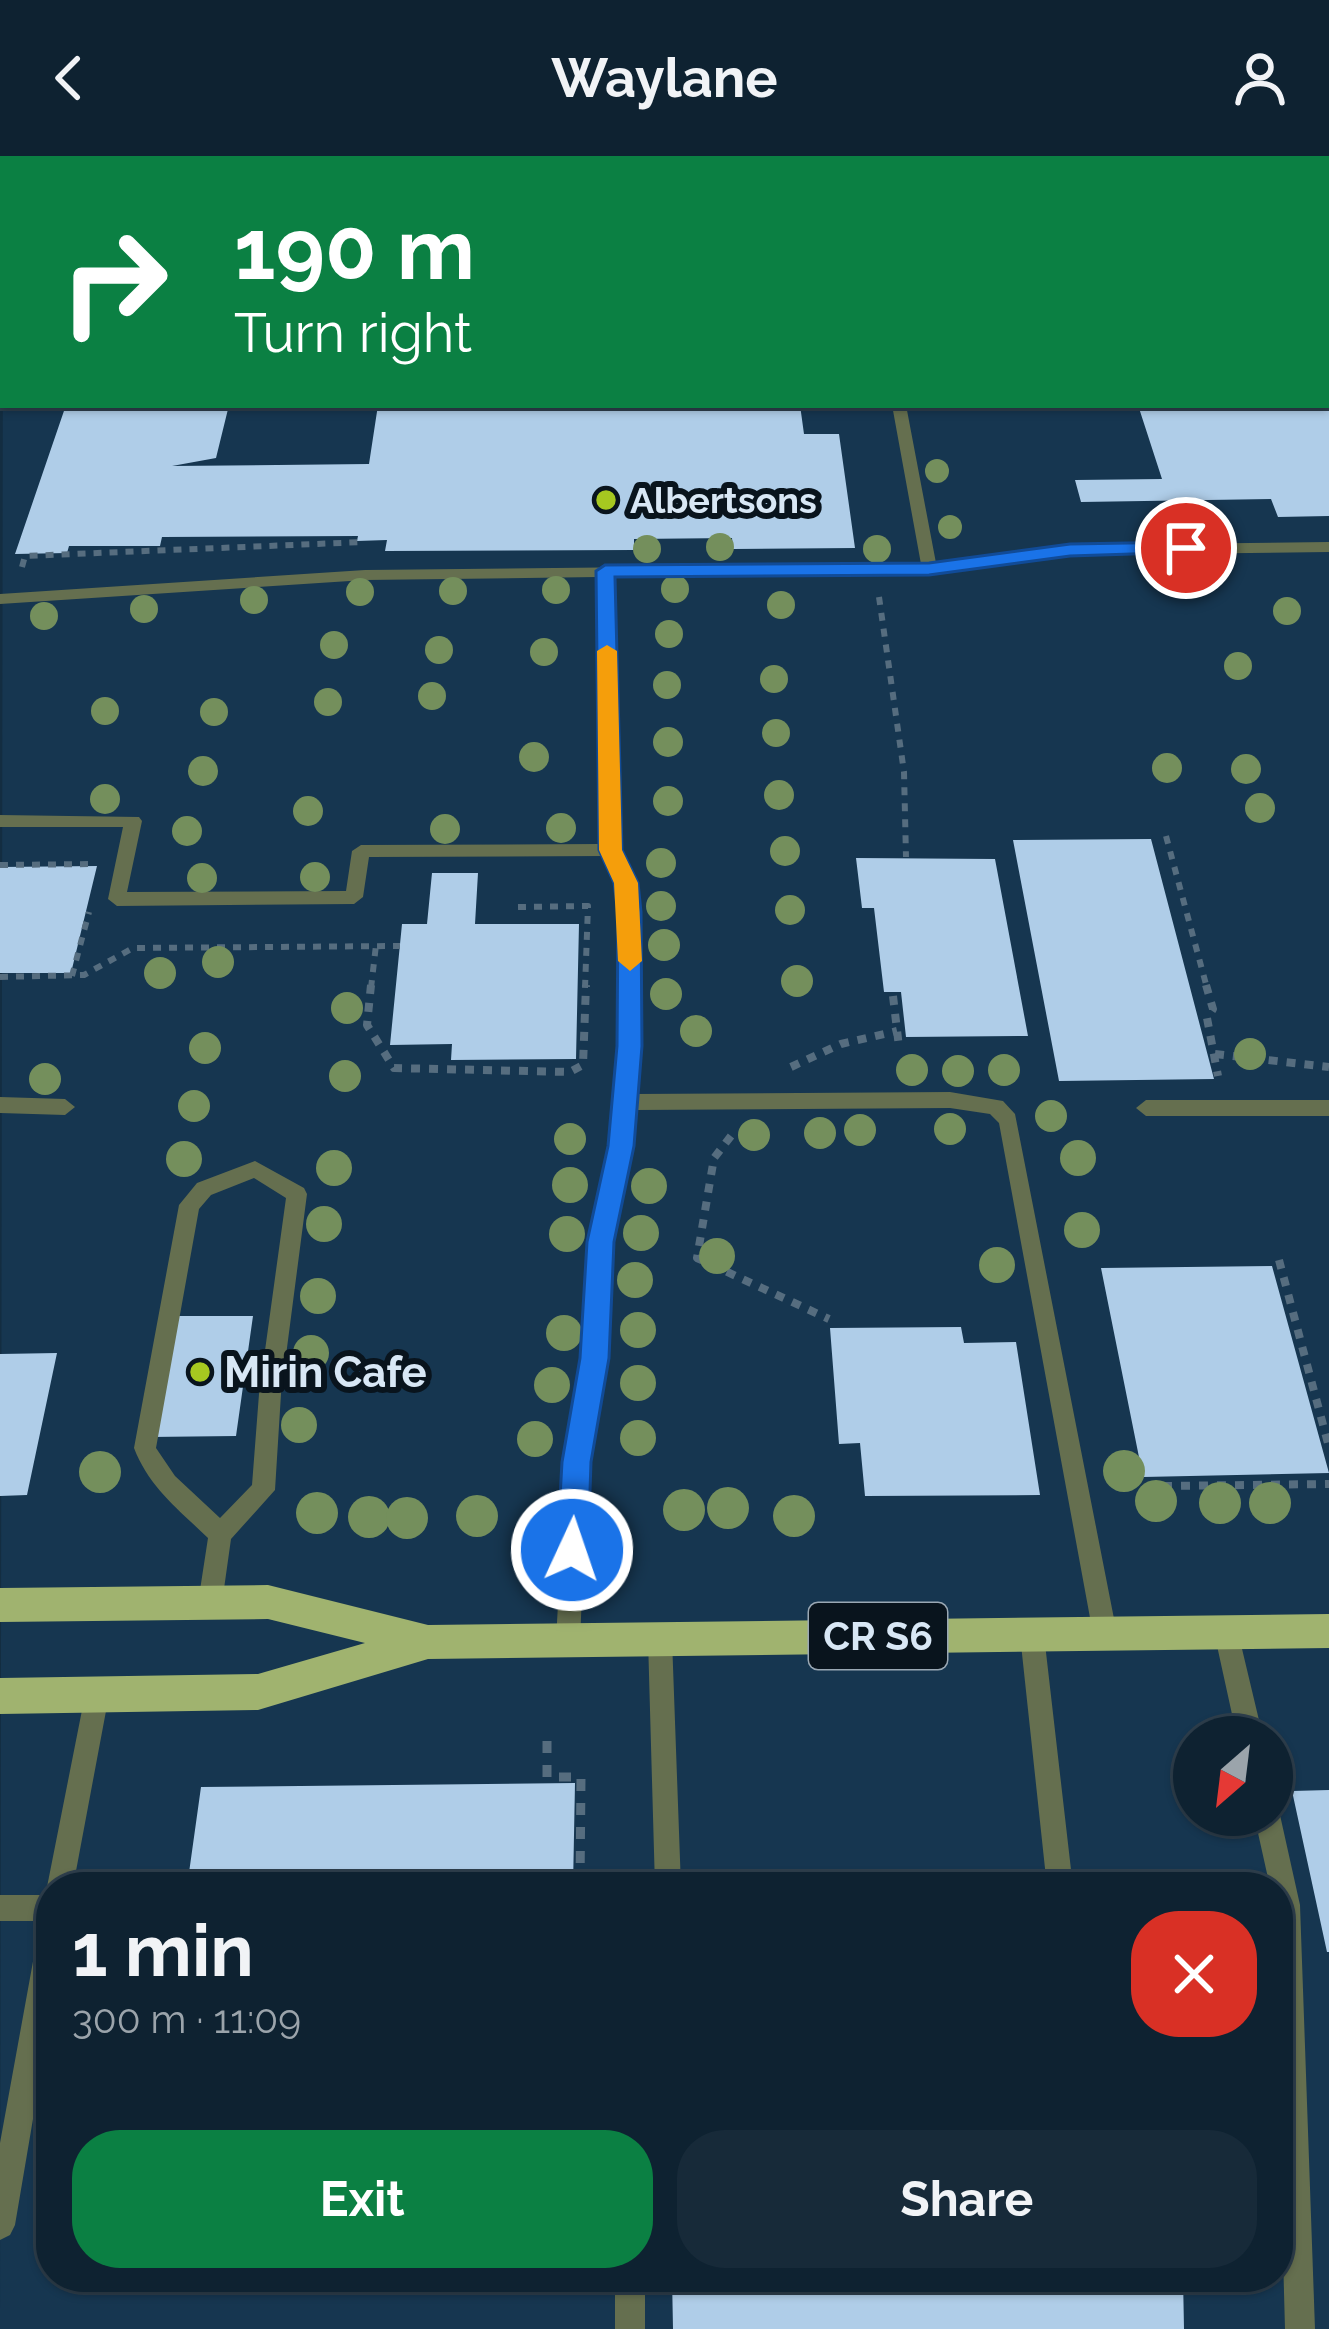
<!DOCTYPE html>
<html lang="en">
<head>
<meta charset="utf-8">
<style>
  body { margin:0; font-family:Raleway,sans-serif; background:#172a39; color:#f1f3f6; height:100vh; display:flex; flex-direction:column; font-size:45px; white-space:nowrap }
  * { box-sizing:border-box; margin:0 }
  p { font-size:39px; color:#9ba4ab }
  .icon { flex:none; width:66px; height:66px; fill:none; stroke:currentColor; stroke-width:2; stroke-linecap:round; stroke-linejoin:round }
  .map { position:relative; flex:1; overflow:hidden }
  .side { position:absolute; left:36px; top:1716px; width:1257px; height:420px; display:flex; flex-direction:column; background:#0e2231; border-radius:48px; box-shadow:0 3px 9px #0004,0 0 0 3px #2e3f4d }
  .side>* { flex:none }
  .banner { position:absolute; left:0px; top:0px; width:1329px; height:252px; box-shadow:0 3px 9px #0004,0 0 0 3px #2e3f4d; background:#0b8043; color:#fff; overflow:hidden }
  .needle { width:78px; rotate:208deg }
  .tools { position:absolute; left:1173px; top:1560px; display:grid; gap:24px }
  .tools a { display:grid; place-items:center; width:120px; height:120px; border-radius:50%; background:#0e2231; box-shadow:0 3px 9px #0004,0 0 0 3px #2e3f4d; font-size:60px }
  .pin { position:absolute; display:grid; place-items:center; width:102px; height:102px; color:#fff; margin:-51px; border:6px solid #fff; border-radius:50%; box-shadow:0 3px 12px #0007 }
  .me { position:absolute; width:132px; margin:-66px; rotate:3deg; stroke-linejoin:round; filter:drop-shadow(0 0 9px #0008) }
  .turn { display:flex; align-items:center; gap:42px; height:252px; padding:0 36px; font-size:54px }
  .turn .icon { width:156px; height:156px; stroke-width:2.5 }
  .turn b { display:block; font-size:84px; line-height:102px }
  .round { display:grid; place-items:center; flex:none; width:126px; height:126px; border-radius:48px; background:#172a39 }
  .head { display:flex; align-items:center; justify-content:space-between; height:204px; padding:0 36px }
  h1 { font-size:72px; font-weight:700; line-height:90px }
  .primary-button { display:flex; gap:24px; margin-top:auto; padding:24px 36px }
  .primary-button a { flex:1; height:138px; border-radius:48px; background:#0b8043; color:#fff; font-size:48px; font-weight:700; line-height:138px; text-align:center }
  .primary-button a+a { background:#172a39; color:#f1f3f6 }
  header { display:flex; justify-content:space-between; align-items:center; height:156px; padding:0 36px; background:#0e2231; font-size:54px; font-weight:700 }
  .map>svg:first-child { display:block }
</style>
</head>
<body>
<header><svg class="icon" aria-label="back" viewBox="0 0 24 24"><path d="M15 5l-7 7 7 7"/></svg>Waylane<svg class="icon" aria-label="person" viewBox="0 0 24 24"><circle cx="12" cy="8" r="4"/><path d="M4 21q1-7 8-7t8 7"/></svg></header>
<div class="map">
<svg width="1329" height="2173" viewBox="0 0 1329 2173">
  <rect width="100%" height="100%" fill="#132d41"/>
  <path fill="#163650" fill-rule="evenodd" d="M44,0H1329V2173H0L3,106V249H1326V3ZM1194,1581H1272V1659H1194ZM51,1731H1278V2121H51Z"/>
  <path fill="#afcde8" d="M66,249H229L216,302L172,310L369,308L378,249H800L804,278H839L855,392L733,393L732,382L634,383V394L385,395L387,384L357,385L358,380L162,381L160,390H69L67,397L15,398Z
    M1138,249H1329V360L1278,361L1271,343L1081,346L1075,324L1162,323Z
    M1151,683L1214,923L1059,925L1013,684Z
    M856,702L995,703L1028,880L906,881L901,836H884L874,752H862Z
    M97,710L71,817H0V711Z
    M432,717H478L475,768H579L576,903L451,904L452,888L390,889L402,768H427Z
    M1272,1110L1329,1317L1143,1321L1101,1112Z
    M171,1160H253L236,1280L149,1281Z
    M961,1171L964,1187L1016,1186L1040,1339L865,1340L860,1287L839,1288L830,1172Z
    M57,1197L27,1339L0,1340V1198Z
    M575,1627L573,1731H187L201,1631Z
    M1329,1634V1796H1327L1292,1635Z
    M672,2121H1183L1184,2173H673Z"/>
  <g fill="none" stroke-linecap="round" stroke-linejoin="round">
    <path stroke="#566d7f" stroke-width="6" stroke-dasharray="8 8" stroke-linecap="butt" d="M22,411L25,400L364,386
      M879,441L904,616L906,701
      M1166,680L1207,832
      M0,709L94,708
      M518,751L588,750L585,832
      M72,820L89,756
      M0,821L84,819L133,792L400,790
      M371,832L376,789"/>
    <path stroke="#566d7f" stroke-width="8" stroke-dasharray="9 9" stroke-linecap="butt" d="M371,829L367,869L394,912L570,916L583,909L586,829
      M1206,829L1213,853L1207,862L1218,920
      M893,840L899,891
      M1215,898L1329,911
      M791,911L841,888L897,875
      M731,980L714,1002L697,1102L829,1163
      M1279,1104L1329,1291
      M1163,1330L1329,1328"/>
    <path stroke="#566d7f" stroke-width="9" stroke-dasharray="12 12" stroke-linecap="butt" d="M547,1585V1621H581L580,1731"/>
    <path fill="#656f4f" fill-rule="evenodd" d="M842,0H854V3H842Z
      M1326,100H1329V108H1326Z
      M0,203H3V211H0Z
      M892,249H906L936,407L1070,389L1329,386V396L1070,399L929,418L614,421L620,694L635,727L639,756L635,938L950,936L1003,945L1015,958L1117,1478L1114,1486L1105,1490L1096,1486L1093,1478L999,967L990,958L950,952L634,954L631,990L610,1086L606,1202L588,1306L580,1484L577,1493L568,1496L559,1493L556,1484L566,1306L584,1202L590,1086L611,990L619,890L621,756L617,727L605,700L369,701L363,741L354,748L117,750L108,743L123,671H0V659L139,661L142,665L127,736L346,735L352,695L361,689L602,688L598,421L365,424L0,448V438L365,414L921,408Z
      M0,941L65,943L75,951L65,959L0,957Z
      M1146,944H1329V960H1146L1136,952Z
      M255,1005L304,1032L307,1038L281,1238L275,1334L231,1383L222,1447L219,1455L210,1459L201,1455L198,1447L208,1382C178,1353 149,1331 134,1292L179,1049L197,1027ZM254,1022L286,1042L259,1238L252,1329L220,1362L175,1320L156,1292L199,1053L211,1039Z
      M1226,1464L1235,1468L1238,1476L1263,1581H1237L1214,1476L1217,1468Z
      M1032,1467L1041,1471L1044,1479L1073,1731H1047L1020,1479L1023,1471Z
      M660,1471L669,1474L672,1483L681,1731H655L648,1483L651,1474Z
      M97,1527L106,1530L109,1539L73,1731H51V1857L15,2069L10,2079L0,2084V1987L38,1778L41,1768L49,1765H0V1739H50L47,1731L85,1539L88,1530Z
      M1272,1648L1280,1659L1300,1749L1315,2173H1285L1278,1914V1731H1270L1254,1659H1272Z
      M615,2121H645V2173H615Z"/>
    <path stroke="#656f4f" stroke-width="30" d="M43,3L44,0
      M0,114L3,106"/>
    <path fill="#a0b36f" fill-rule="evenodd" d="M268,1429L428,1469L1329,1458V1492L428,1503L258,1554L0,1558V1522L258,1518L365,1487L268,1463L0,1466V1432Z"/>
  </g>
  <g fill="#748f5c">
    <circle cx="937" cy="315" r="12"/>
    <circle cx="950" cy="371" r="12"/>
    <circle cx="720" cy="391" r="14"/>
    <circle cx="647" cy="393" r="14"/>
    <circle cx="877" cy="393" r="14"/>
    <circle cx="1185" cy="422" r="14"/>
    <circle cx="675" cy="433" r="14"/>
    <circle cx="556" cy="434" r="14"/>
    <circle cx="453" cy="435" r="14"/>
    <circle cx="360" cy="436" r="14"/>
    <circle cx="254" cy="444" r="14"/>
    <circle cx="781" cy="449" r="14"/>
    <circle cx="144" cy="453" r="14"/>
    <circle cx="1287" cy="455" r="14"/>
    <circle cx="44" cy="460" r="14"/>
    <circle cx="669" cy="478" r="14"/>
    <circle cx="334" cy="489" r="14"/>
    <circle cx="439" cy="494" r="14"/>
    <circle cx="544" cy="496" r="14"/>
    <circle cx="1238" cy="510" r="14"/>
    <circle cx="774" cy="523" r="14"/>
    <circle cx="667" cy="529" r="14"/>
    <circle cx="432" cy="540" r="14"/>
    <circle cx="328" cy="546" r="14"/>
    <circle cx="105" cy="555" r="14"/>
    <circle cx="214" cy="556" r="14"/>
    <circle cx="776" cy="577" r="14"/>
    <circle cx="668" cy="586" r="15"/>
    <circle cx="534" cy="601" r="15"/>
    <circle cx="1167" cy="612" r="15"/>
    <circle cx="1246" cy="613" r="15"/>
    <circle cx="203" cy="615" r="15"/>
    <circle cx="779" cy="639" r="15"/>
    <circle cx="105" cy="643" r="15"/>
    <circle cx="668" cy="645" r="15"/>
    <circle cx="1260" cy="652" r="15"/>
    <circle cx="308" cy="655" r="15"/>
    <circle cx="561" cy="672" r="15"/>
    <circle cx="445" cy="673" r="15"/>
    <circle cx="187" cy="675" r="15"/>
    <circle cx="785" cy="695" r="15"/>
    <circle cx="661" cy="707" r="15"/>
    <circle cx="315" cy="721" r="15"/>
    <circle cx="202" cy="722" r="15"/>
    <circle cx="661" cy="750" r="15"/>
    <circle cx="790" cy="754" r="15"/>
    <circle cx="664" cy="789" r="16"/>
    <circle cx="218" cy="806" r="16"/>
    <circle cx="160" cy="817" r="16"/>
    <circle cx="797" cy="825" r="16"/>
    <circle cx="666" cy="838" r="16"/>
    <circle cx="347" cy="852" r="16"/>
    <circle cx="696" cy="875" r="16"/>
    <circle cx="205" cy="892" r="16"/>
    <circle cx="1250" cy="898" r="16"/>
    <circle cx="912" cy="914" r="16"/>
    <circle cx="1004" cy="914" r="16"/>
    <circle cx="958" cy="915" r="16"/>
    <circle cx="345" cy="920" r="16"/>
    <circle cx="45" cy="923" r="16"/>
    <circle cx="194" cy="950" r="16"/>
    <circle cx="1051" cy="960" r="16"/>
    <circle cx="950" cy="973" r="16"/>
    <circle cx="860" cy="974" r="16"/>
    <circle cx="820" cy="977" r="16"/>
    <circle cx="754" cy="979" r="16"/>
    <circle cx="570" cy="983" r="16"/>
    <circle cx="1078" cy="1002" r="18"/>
    <circle cx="184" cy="1003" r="18"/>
    <circle cx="334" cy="1012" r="18"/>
    <circle cx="570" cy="1029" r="18"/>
    <circle cx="649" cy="1030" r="18"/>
    <circle cx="324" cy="1068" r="18"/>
    <circle cx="1082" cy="1074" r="18"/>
    <circle cx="641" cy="1077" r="18"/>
    <circle cx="567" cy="1078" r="18"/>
    <circle cx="717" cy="1100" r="18"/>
    <circle cx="997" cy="1109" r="18"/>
    <circle cx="635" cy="1124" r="18"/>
    <circle cx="318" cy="1140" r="18"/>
    <circle cx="638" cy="1174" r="18"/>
    <circle cx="564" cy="1177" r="18"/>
    <circle cx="311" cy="1197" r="18"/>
    <circle cx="638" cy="1227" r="18"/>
    <circle cx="552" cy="1229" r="18"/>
    <circle cx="299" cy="1269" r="18"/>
    <circle cx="638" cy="1282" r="18"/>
    <circle cx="535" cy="1283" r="18"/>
    <circle cx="1124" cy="1315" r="21"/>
    <circle cx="100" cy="1316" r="21"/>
    <circle cx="1156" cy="1345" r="21"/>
    <circle cx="1220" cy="1347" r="21"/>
    <circle cx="1270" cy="1347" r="21"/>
    <circle cx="728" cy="1352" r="21"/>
    <circle cx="684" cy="1354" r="21"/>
    <circle cx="317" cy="1357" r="21"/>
    <circle cx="477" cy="1360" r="21"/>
    <circle cx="794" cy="1360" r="21"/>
    <circle cx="369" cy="1361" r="21"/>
    <circle cx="407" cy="1362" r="21"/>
  </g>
  <path fill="#1a73e8" stroke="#114b97" stroke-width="3" d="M1186,386L1193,388V396L1070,400L929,419L615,421L622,694L638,727L641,756L642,890L634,990L614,1086L609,1202L591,1306L588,1394L583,1405L572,1409L562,1405L557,1394L562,1306L580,1202L587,1086L608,990L617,890L618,756L614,727L599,694L596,415L605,409L929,407L1070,388Z"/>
  <path fill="#f59e0b" d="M607,489L617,495L622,694L638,727L642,805L630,815L618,805L614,727L599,694L597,495Z"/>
  <g fill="#a6c820" stroke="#09141d" stroke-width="4.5">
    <circle cx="606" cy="344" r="12"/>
    <circle cx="200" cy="1216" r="12"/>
  </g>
  <g text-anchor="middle" stroke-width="12" stroke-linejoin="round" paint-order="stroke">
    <g font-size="36" font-weight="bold" fill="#d8e7f5" stroke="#09141d" text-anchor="start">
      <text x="630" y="357">Albertsons</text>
    </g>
    <rect fill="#09141d" stroke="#9aa8b4" stroke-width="3" x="809" y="1447" width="138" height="66" rx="9"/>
    <g font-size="39" font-weight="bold" fill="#d8e7f5">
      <text x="878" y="1494">CR S6</text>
    </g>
    <g font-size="42" font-weight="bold" fill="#d8e7f5" stroke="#09141d" text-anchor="start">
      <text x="224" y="1231">Mirin Cafe</text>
    </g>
  </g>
</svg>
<div class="tools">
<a><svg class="needle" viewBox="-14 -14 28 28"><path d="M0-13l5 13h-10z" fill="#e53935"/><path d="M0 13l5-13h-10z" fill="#9ba4ab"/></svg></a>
</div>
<div class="pin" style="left:1186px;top:392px;background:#d93025"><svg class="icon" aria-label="arrive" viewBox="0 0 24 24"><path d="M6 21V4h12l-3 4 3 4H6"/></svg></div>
<svg class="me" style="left:572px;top:1394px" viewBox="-20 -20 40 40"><circle r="17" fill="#1a73e8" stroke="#fff" stroke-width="3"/><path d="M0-11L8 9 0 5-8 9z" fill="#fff"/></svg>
<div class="banner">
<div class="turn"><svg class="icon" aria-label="right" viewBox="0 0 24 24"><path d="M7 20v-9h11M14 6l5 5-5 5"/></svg><div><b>190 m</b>Turn right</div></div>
</div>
<section class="side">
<div class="head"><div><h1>1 min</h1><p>300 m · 11:09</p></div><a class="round" style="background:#d93025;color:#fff"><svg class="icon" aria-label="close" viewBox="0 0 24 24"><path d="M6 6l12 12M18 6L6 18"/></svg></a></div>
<div class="primary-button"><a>Exit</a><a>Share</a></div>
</section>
</div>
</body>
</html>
